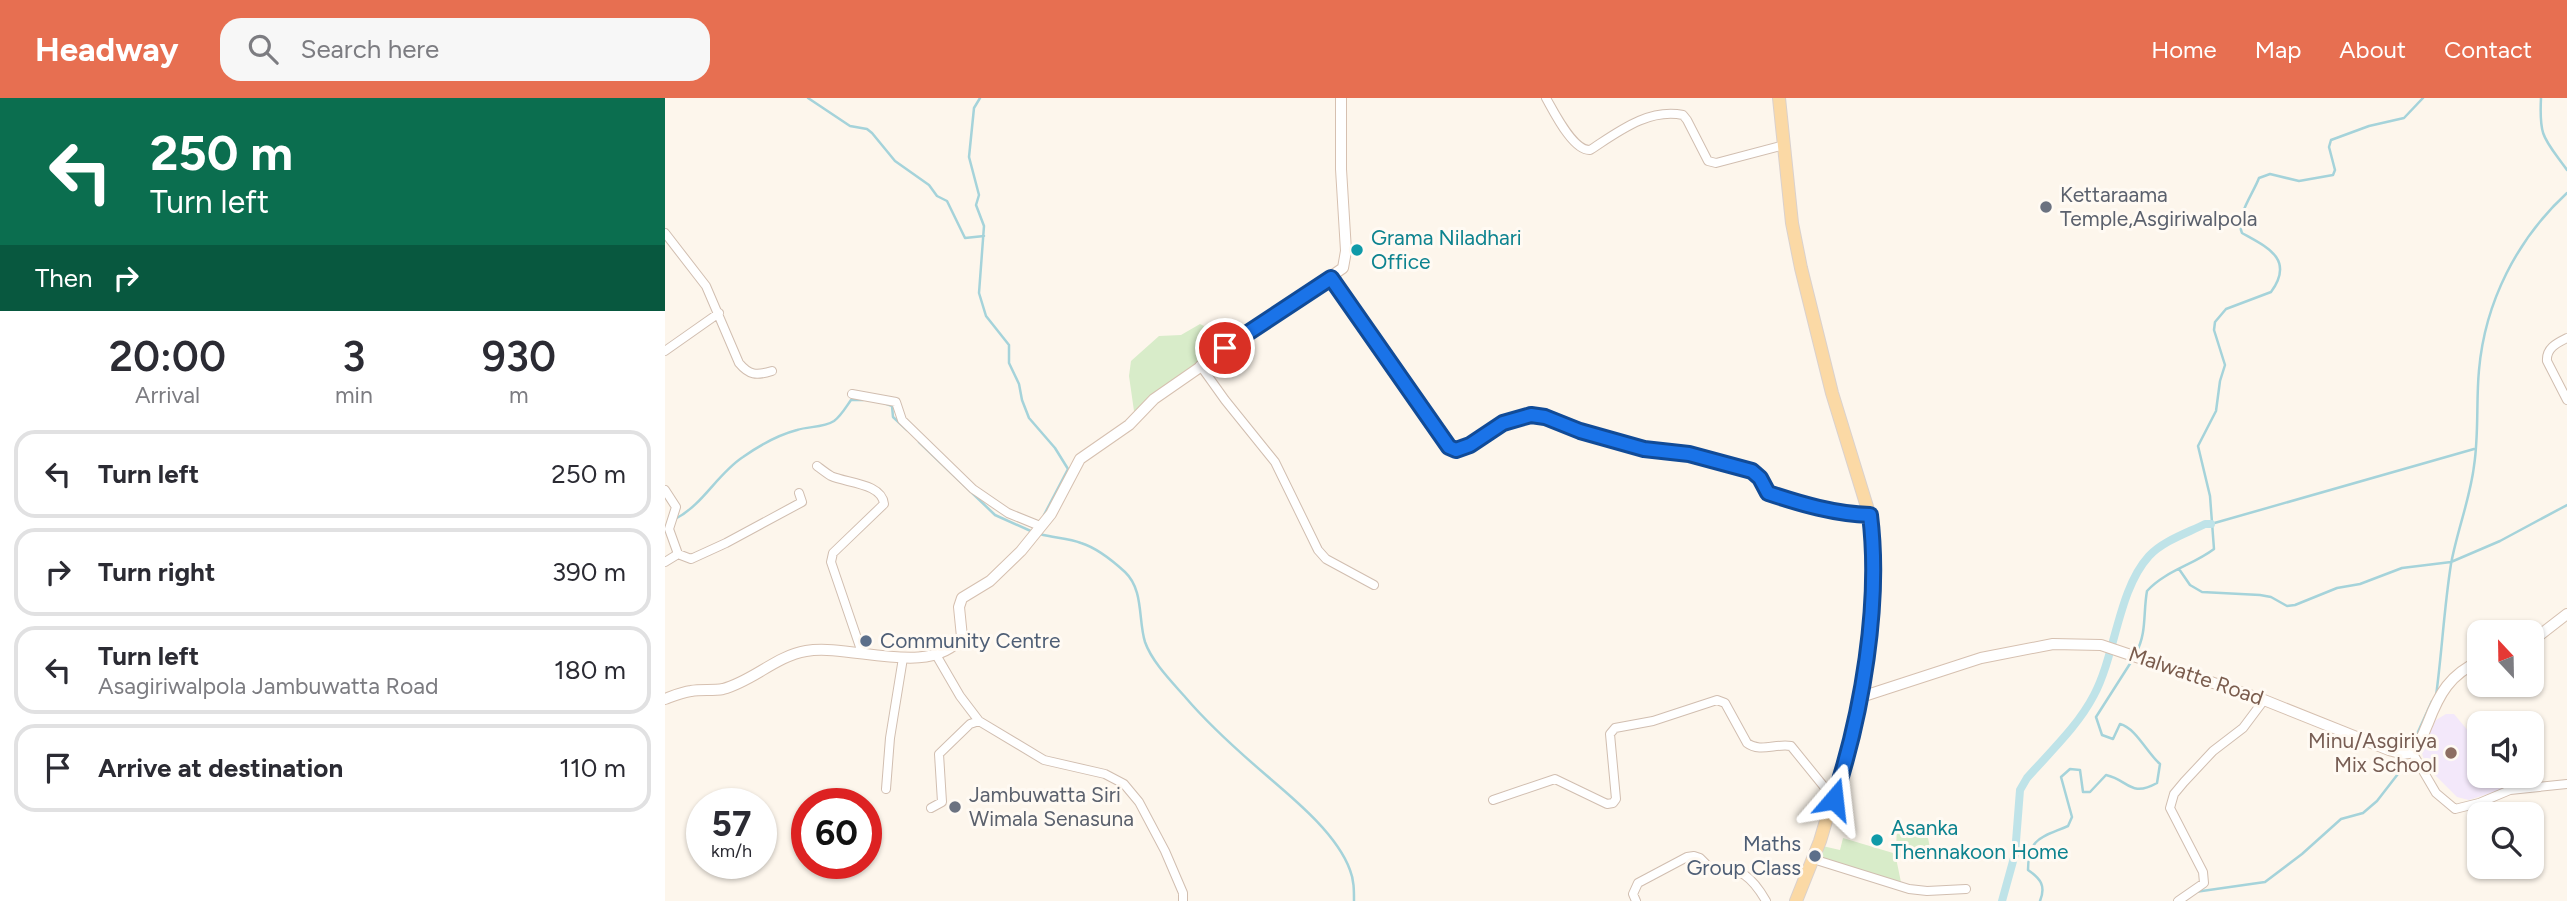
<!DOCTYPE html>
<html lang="en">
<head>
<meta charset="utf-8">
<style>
  body { margin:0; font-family:Figtree,sans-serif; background:#f7f7f7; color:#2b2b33; height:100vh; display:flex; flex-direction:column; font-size:26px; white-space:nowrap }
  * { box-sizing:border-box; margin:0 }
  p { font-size:23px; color:#7c7c81 }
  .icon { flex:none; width:38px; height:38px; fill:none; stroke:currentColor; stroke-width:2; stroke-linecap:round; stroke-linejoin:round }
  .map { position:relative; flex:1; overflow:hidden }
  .side { display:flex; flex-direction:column; background:#fff; width:665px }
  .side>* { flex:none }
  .banner { background:#0b6e4f; color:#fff; overflow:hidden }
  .needle { width:46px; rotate:338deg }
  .controls { position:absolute; left:1802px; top:522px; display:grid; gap:14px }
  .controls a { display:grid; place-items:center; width:77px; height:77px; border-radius:14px; background:#fff; box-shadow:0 2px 5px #0004; font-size:35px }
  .speed { position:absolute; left:21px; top:690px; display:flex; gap:14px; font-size:35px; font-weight:700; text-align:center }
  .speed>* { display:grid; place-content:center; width:91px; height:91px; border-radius:50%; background:#fff; box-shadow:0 2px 5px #0004; line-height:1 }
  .speed small { font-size:18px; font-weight:400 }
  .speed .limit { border:10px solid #d22; background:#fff; color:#111 }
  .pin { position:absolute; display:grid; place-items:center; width:60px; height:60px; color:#fff; margin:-30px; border:4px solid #fff; border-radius:50%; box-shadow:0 2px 7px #0007 }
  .me { position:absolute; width:77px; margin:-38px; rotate:17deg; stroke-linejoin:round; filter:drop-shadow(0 0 5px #0008) }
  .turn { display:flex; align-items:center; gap:24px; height:147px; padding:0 35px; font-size:32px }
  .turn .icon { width:91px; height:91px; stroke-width:2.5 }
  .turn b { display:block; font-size:49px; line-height:60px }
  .then { display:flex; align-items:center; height:66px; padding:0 35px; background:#0003; gap:14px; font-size:26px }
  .eta { display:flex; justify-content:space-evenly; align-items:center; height:119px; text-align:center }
  .eta b { font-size:42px; font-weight:600; line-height:49px }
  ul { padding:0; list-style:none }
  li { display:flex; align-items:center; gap:21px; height:88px; margin:0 14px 10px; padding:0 21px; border:4px solid #e1e1e2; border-radius:21px }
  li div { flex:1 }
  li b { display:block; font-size:26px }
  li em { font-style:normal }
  header { display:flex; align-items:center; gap:42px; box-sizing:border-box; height:98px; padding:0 35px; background:#e76f51; color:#fff }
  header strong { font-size:33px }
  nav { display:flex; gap:38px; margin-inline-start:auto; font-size:24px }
  .search { width:490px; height:63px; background:#f7f7f7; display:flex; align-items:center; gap:18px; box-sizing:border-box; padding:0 24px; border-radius:21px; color:#7c7c81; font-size:26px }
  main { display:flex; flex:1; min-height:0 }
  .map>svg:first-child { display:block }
</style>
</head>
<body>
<header>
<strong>Headway</strong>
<div class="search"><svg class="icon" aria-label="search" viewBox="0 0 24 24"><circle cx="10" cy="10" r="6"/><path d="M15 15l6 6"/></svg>Search here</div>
<nav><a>Home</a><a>Map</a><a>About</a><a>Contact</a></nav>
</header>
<main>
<section class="side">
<div class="banner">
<div class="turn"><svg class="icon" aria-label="left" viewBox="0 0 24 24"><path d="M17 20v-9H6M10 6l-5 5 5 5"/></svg><div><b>250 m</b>Turn left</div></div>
<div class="then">Then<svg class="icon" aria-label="right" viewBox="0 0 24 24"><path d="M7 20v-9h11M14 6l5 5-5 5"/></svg></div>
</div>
<div class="eta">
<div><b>20:00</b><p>Arrival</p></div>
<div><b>3</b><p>min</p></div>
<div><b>930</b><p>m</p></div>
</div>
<ul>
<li><svg class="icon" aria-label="left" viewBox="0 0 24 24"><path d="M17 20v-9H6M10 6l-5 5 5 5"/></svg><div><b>Turn left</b></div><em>250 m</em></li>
<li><svg class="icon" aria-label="right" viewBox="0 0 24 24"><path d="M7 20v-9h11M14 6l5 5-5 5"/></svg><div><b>Turn right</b></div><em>390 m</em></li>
<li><svg class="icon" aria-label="left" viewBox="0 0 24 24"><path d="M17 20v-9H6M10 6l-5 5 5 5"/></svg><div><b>Turn left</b><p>Asagiriwalpola Jambuwatta Road</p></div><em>180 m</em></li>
<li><svg class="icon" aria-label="arrive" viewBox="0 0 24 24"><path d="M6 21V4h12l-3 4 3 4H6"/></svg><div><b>Arrive at destination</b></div><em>110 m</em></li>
</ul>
</section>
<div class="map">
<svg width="1902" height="803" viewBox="0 0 1902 803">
  <rect width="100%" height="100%" fill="#fdf6ec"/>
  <path fill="#f3e8fa" d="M1781,616H1789L1815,647V677H1840L1842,686L1841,690L1804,702L1792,699L1766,673L1758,659L1756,650L1771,622Z"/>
  <path fill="#d8ecc9" d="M535,226L539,228L549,255L472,314L469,313L464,278L466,263L494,238L516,237Z
    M1232,726L1261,730L1265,750L1258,756L1231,760L1237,789L1148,761L1153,747L1175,752L1178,740L1228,755L1231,753Z"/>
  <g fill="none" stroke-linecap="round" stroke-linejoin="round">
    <path stroke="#a5d3da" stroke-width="2.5" d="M143,0L185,28L202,31L207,35L230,63L264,87L272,98L282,103L300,140L319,138
      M315,0L309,10L304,59L314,97L311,107L319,128L314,195L321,218L344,247V265L354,286L357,302L364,320L390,350L403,371L379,417
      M1876,0C1874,40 1879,40 1902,72
      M219,305L227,308L228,319L242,332
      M254,344L330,417L368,434
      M10,421C38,407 52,376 78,359C95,347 113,337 132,332C144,328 158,330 169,323C176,318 181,309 186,302H198
      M1546,426L1809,351
      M375,436C388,440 403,440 416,445C432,450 448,463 460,474C479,492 473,522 480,544C487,564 507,584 521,600C545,628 573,653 601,677C629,701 672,736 685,772C689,782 689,792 689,803
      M1514,471L1525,487L1537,494L1595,497L1606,499L1622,508L1630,507L1672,490L1695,486L1737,470L1786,464L1835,443L1902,407
      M1471,555C1482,535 1478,515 1482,493C1500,473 1528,467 1549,451L1545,398L1533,348L1551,313L1555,283L1560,267L1549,232L1550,224L1561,211L1606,194C1630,161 1602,149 1577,135C1570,119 1588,96 1594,80L1605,76L1634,83L1668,77L1670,72L1664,49L1666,42L1704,28L1739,20L1758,0
      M1771,598C1777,554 1779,510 1786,466C1792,433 1805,401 1809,368C1814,336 1811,303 1814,272C1820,204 1852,141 1902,95
      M1748,645L1767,603
      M1530,794L1600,784L1637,756L1676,721L1698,715L1712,703L1736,672L1741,661
      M1375,803C1381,788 1376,781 1363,772C1363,739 1378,739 1403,728L1407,719L1396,679L1405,671L1415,672L1418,694H1425L1441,677C1464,682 1465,700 1492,685L1495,666C1482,655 1471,630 1455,626L1448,641L1437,637L1431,619L1468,561"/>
    <path stroke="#bfe3e8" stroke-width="8" d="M1337,803L1350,756L1355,692L1362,680C1385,654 1413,628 1429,597C1451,555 1453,492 1484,458C1498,443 1522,435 1540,426H1546"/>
    <g stroke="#d1beb0" stroke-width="10">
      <path id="street" d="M881,0C889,14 908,53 925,52C953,34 983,10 1018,17L1022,22L1043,63L1051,65L1119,47
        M0,135L41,188L74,265C84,277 91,278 107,273
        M666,180L784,349L791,352L805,347L838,325L855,318L880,319L915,333L979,351L1024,356L1087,373L1095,380L1103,395C1136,406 1170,416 1205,417
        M1902,240C1892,245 1881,250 1882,263L1902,302
        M0,253L54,215
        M535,267L560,302L610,364L653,452L661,461L709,487
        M187,296L231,304L237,322L308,391L343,415L375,428
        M152,368C156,371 161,375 166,378C181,385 217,385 219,406L168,455L166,464L195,549V556
        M0,392L11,409L4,431L13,456L26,461L61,445L137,404L134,395
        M0,464L13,456
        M270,555L295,598L314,623L379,662L440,676L459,686L474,704L500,753L518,795V803
        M1747,654L1771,695L1790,711L1814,705L1845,692L1902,686
        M221,691L225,640L238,560
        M828,702L890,681L942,706L948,705L951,701L945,636L950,630L988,623L1052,602L1060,605L1082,645C1095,655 1111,645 1126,648L1169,701
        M266,710L277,704L274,656L305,626L314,623
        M1148,761L1244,791L1262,793L1301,791
        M971,803L968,796L973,785L1022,759L1029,758L1035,760L1048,773C1074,765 1089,782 1101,803
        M1513,803L1539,785L1538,774L1505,710L1509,696L1519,684L1548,653L1578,630L1599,602"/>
    </g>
    <g stroke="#d6c0b0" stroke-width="12">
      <path id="secondary" d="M1867,543L1902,516
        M1196,599L1316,560L1388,546L1436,547L1599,602L1724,652C1730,653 1740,658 1746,654C1754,650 1759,634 1763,625C1774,596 1785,576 1815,563
        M0,601C8,598 17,594 26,593C36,591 48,593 58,591C88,583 111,558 141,553C186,545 264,581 297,539L294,509L297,500L325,483L356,453L386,416L415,361L464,327L489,301L678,170L681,153L676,71V0"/>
    </g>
    <g stroke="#dad1cd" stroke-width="14">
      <path id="primary" d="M1114,0L1127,125L1136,170L1167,295L1203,412L1208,446L1207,500L1196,599L1189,629L1155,743L1131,803"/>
    </g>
    <use href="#street" stroke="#fff" stroke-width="8"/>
    <use href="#secondary" stroke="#fff" stroke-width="10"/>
    <use href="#primary" stroke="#fbd9a5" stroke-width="12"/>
  </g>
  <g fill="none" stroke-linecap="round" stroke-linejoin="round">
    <g stroke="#114b97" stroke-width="18">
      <path id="route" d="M560,250L666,180L784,349L791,352L805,347L838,325L866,317L880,319L915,333L979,351L1024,356L1087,373L1095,380L1103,395C1136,406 1170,416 1205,417C1216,506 1197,616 1169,701"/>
    </g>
    <use href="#route" stroke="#1a73e8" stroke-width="12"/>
  </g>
  <g fill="#6b7280" stroke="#fffaf3" stroke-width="2.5">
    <circle cx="1381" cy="109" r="7"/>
    <circle cx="290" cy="709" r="7"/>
  </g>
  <g fill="#0f9aa8" stroke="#fffaf3" stroke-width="2.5">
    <circle cx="692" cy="152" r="7"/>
    <circle cx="1212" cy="742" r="7"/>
  </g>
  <g fill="#5c6f8a" stroke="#fffaf3" stroke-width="2.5">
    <circle cx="201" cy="543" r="7"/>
    <circle cx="1150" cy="758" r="7"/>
  </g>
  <circle fill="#8d6e63" stroke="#fffaf3" stroke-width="2.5" cx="1786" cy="655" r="7"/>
  <g text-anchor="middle" stroke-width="6" stroke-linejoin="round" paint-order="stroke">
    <g font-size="21" fill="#5b616d" stroke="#fffaf3" text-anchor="start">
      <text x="1395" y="104">Kettaraama<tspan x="1395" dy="24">Temple,Asgiriwalpola</tspan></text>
      <text x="304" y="704">Jambuwatta Siri<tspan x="304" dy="24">Wimala Senasuna</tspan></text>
    </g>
    <g font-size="21" fill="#0d838f" stroke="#fffaf3" text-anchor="start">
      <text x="706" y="147">Grama Niladhari<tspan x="706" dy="24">Office</tspan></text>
      <text x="1226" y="737">Asanka<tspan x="1226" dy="24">Thennakoon Home</tspan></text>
    </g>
    <g font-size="21" fill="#4e5e75" stroke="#fffaf3" text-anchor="start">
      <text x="215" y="550">Community Centre</text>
      <text x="1136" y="753" text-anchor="end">Maths<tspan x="1136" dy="24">Group Class</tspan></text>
    </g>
    <g font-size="21" fill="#7a5c4d" stroke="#fffaf3">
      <text transform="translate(1531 578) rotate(19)" y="7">Malwatte Road</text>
    </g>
    <g font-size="21" fill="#785e54" stroke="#fffaf3" text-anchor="end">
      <text x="1772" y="650">Minu/Asgiriya<tspan x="1772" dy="24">Mix School</tspan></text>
    </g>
  </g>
</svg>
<div class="controls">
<a><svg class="needle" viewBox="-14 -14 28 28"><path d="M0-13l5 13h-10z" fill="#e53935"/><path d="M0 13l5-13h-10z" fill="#7c7c81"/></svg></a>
<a><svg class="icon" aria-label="sound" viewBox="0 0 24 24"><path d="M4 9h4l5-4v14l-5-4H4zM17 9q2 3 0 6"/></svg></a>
<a><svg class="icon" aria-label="search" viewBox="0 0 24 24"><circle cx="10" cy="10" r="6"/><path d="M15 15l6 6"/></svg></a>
</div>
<div class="speed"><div>57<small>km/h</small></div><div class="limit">60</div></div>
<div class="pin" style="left:560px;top:250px;background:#d93025"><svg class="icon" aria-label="arrive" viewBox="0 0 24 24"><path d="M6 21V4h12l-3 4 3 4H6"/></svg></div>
<svg class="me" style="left:1169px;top:701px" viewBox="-20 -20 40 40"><path d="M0-17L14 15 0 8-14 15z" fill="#1a73e8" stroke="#fff" stroke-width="4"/></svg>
</div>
</main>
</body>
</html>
